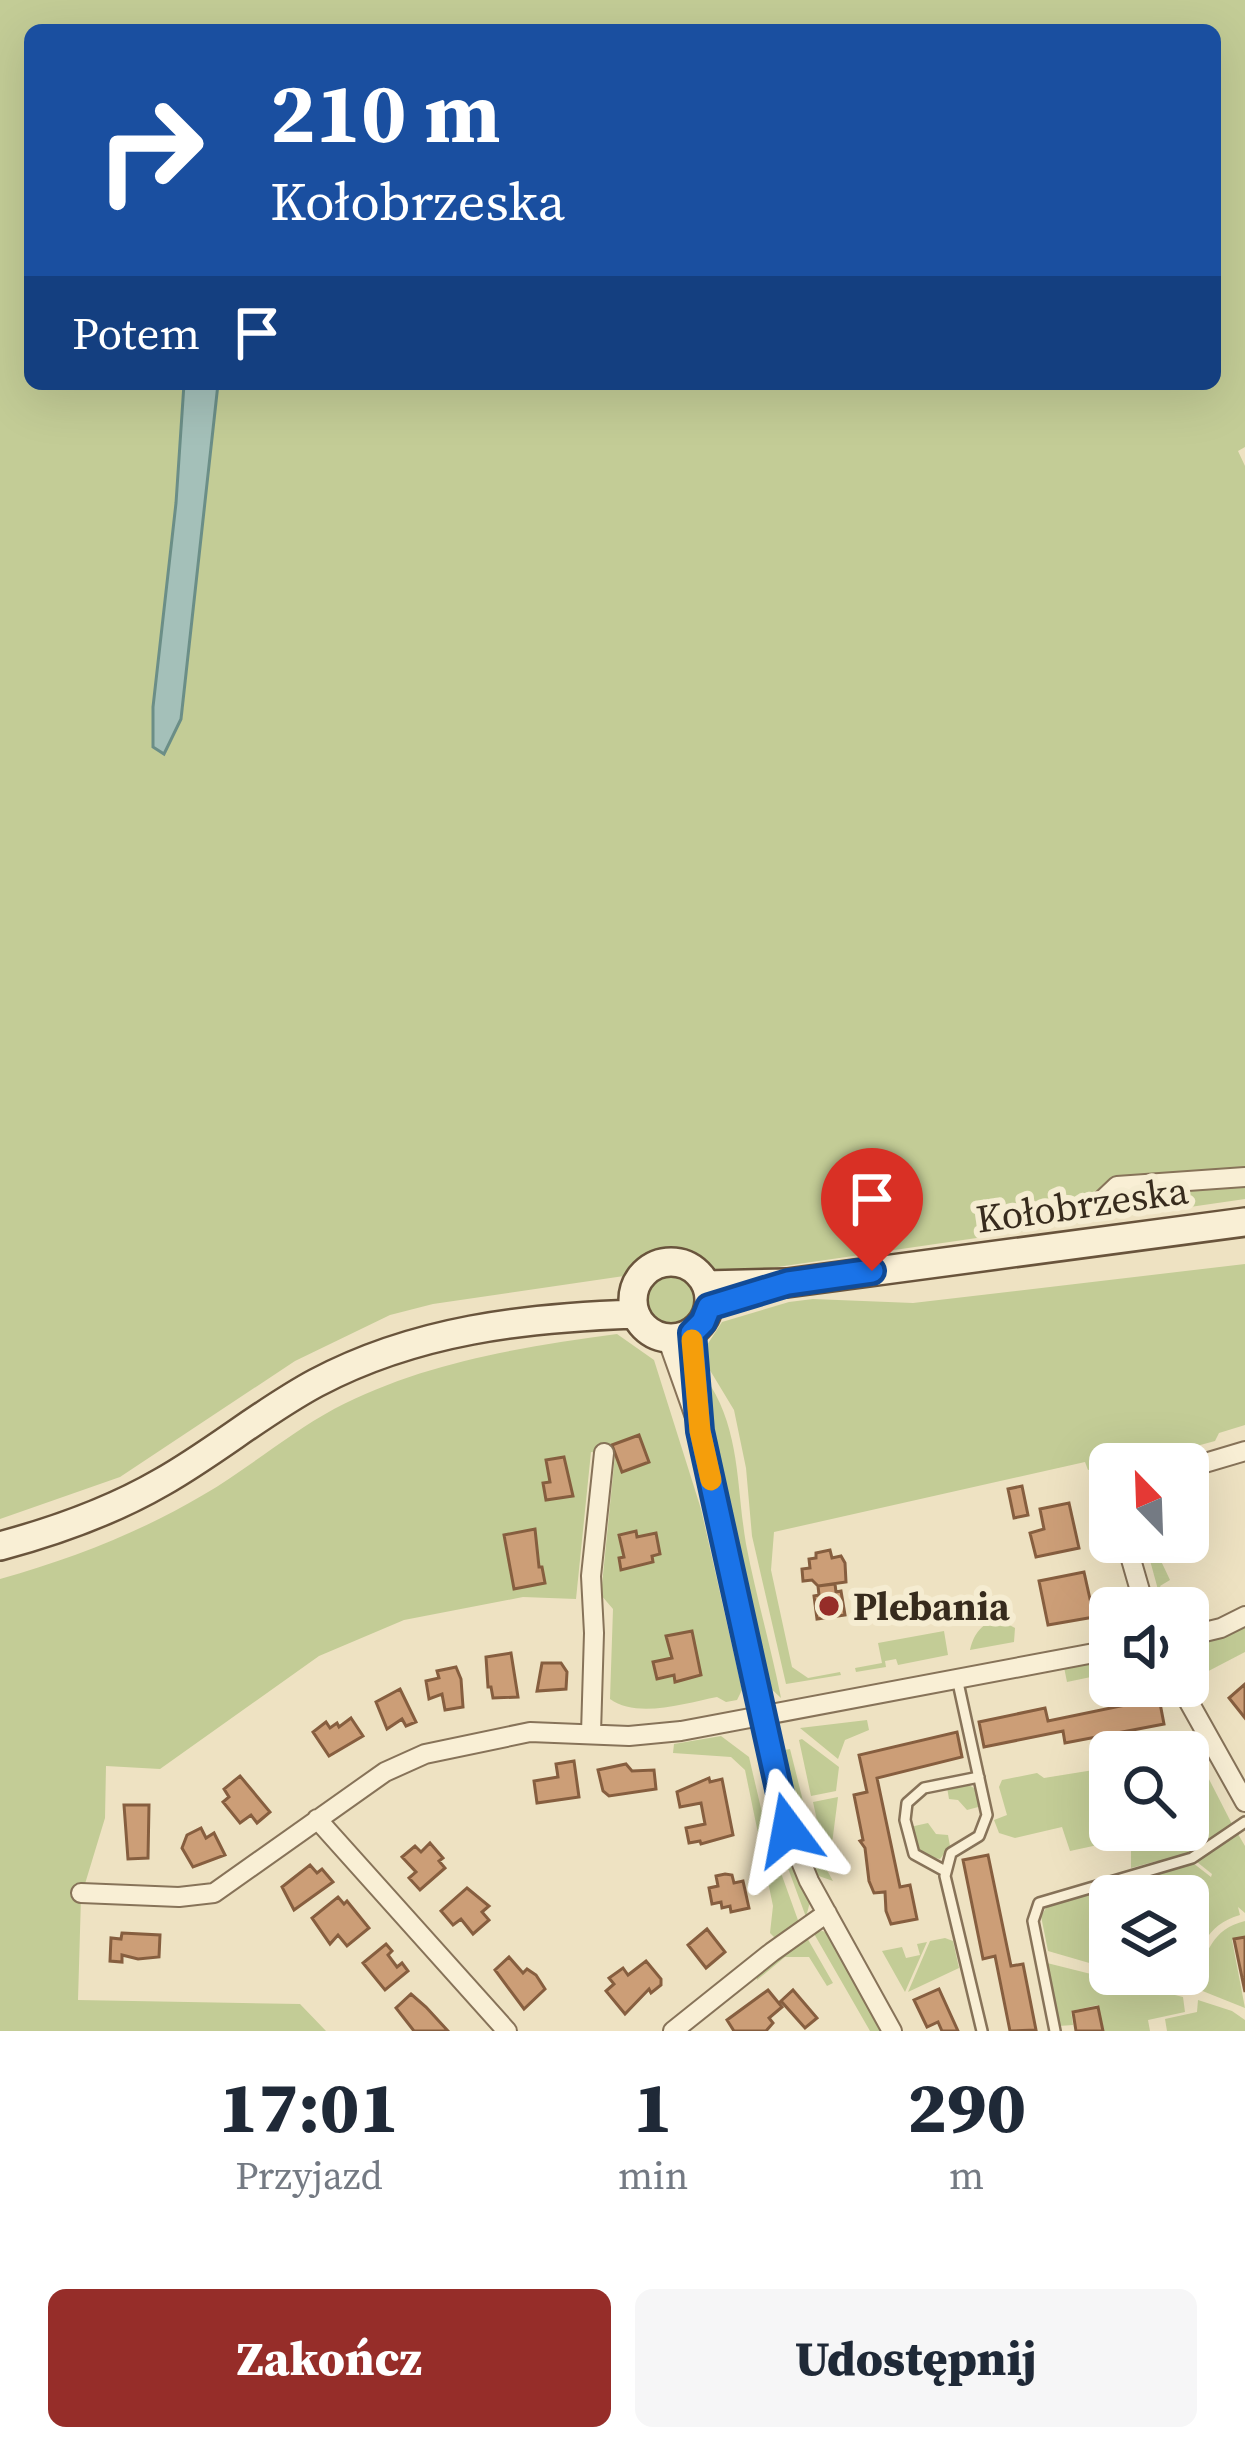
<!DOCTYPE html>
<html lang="pl">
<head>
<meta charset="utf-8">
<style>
  body { margin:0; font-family:"Source Serif 4",serif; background:#f6f6f7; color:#1f2937; height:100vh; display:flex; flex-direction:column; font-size:45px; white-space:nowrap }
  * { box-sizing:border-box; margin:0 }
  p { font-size:39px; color:#747a83 }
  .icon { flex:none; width:66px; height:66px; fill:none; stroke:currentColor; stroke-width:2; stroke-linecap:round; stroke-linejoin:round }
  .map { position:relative; height:2031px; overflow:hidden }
  .details { display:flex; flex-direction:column; background:#fff; flex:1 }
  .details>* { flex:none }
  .hud { position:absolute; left:24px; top:24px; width:1197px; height:366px; border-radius:18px; box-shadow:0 12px 48px #0002; background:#1a4fa0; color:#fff; overflow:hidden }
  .needle { width:78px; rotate:337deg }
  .fabs { position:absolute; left:1089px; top:1443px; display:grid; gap:24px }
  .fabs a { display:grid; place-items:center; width:120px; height:120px; border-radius:18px; background:#fff; box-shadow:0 12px 48px #0002; font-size:60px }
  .pin { position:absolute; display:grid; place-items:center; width:102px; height:102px; color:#fff; margin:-123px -51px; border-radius:50% 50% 50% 0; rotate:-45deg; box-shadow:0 0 12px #0007 }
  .pin .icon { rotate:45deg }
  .me { position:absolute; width:132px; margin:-66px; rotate:347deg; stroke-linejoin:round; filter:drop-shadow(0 0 9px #0008) }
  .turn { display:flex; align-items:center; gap:42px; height:252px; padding:0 48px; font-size:54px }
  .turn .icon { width:156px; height:156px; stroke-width:2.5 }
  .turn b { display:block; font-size:84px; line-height:102px }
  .then { display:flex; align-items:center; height:114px; padding:0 48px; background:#0003; gap:24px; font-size:45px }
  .eta { display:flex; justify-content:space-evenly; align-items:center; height:204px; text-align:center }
  .eta b { font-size:72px; font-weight:800; line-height:84px }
  .cta { display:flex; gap:24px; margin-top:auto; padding:24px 48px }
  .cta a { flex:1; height:138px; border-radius:18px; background:#962d29; color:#fff; font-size:48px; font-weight:800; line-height:138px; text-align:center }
  .cta a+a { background:#f6f6f7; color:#1f2937 }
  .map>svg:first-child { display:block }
</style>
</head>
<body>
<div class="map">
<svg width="1245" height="2031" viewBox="0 0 1245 2031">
  <rect width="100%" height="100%" fill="#eee2c2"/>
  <path fill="#c3cc96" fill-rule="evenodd" d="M0,0H1245V447L1238,451L1245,466V1199L715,1276L684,1254H661L624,1276L433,1304L390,1315L295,1361L120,1477L0,1519ZM30,30H1215V384H218L182,719L153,707L176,503L184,384H30Z
    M1245,1264V1425L1219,1433L1215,1441L1156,1457L1157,1464H1110L1088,1470L1085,1462L774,1532L771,1570L792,1667L808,1678L840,1672L841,1675L786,1684L752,1536L746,1468L734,1410L708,1367L707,1345L722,1322L789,1302L813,1299L913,1303Z
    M644 1300a27 27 0 1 1 54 0a27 27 0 1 1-54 0Z
    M617,1334L654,1360L701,1509L742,1690L737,1700L726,1702L717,1697C686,1703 637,1719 610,1699L613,1609L601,1595L615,1455L591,1452L576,1599L523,1597L404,1620L319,1656L160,1769L106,1766L105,1818L81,1897L78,2000L300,2004L326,2031H0V1579C71,1559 139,1533 203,1495C248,1469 288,1434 334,1409C421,1363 520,1347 617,1334Z
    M705,1377C741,1428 736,1485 746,1544C756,1596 771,1647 781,1698L765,1683L707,1431Z
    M1145,1542H1152L1170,1580L1160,1586L1171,1608H1163Z
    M1002,1621L1015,1628L1014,1642L970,1650C974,1633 983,1620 1002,1621Z
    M1245,1623V1652L1197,1677L1192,1676L1188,1661L1196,1650L1193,1642Z
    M944,1631L948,1655L898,1665L896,1659L885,1661L886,1667L856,1672L855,1668L882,1663L878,1643Z
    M1110,1659V1673L1067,1682L1064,1667Z
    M867,1720L869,1730L845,1740L838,1759L800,1728Z
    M721,1736L749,1757L767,1834L799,1923L776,1939L770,1933L773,1906L745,1770L731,1757L673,1753L674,1744Z
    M802,1739L839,1767L836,1791L811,1796L799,1740Z
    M1192,1746L1233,1826L1199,1849L1161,1864L1157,1861L1131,1868V1830H1152L1155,1844L1196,1830L1188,1790V1752H1166Z
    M790,1749L815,1849L833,1881L816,1875L792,1814L779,1751Z
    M762,1755L780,1833L810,1902L806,1917L775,1833L758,1759Z
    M1106,1768L1110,1771V1830H1123L1121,1840L1070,1851L1062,1827L1015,1838L999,1833L994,1820L1007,1815L999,1787L1002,1780L1037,1773L1044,1778Z
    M969,1785L977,1790L982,1806L967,1810L958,1800L949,1799L947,1787Z
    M838,1797L830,1859L823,1848L813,1802Z
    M928,1823L936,1834L948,1835L950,1846L940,1859L918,1854L910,1827Z
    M1238,1834L1245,1846V1913L1238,1907L1240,1915C1205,1925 1199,1951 1188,1982L1180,1986L1132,1974H1188V1896H1154L1152,1888L1134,1892L1131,1880L1193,1863L1211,1877L1212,1874L1197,1862Z
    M1125,1883L1128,1896H1110V1969L1048,1951L1041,1916L1048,1905Z
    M1245,1921V1936L1232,1940L1245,2008L1200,1990L1196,1982C1206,1953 1212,1929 1245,1921Z
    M823,1931L829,1935L883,2031H870L813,1932Z
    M806,1936L833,1983L827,1986L809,1957H785L757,1980L756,1974Z
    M945,1938L953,1941L959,1968L908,1992L930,1941Z
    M927,1942L905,1992L882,1951L902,1947L906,1958L920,1955L917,1944Z
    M1047,1963L1183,1997L1185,2012L1148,2020L1150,2031H1104L1098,2005L1071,2011L1073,2025L1059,2026Z
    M1198,2000L1232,2011L1245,2020V2031H1167L1165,2019L1197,2012Z"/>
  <path fill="#a4c0b9" stroke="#6b8e87" stroke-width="3" d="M184,384H218L181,719L164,754L153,747V707L176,503Z"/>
  <path fill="#cc9e77" stroke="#865e3f" stroke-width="3" d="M639,1435L649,1462L622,1472L612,1445Z
    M564,1457L573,1496L546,1500L543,1483L550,1482L546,1460Z
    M1022,1486L1028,1515L1014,1518L1008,1489Z
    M1069,1503L1079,1548L1036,1557L1030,1533L1044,1529L1040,1509Z
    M535,1529L539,1567H542L545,1583L514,1589L504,1535Z
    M636,1531L637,1537L656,1533L660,1554L652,1556L653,1562L621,1570L619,1558L624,1557L619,1535Z
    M830,1550L832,1558L841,1556L845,1563L846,1582L818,1586L812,1580L803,1581L802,1569L810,1568L809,1559L816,1558V1553Z
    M1084,1572L1094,1617L1048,1625L1039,1581Z
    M835,1584L836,1592L841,1591L845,1615L817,1619L814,1596L819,1595L818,1586Z
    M692,1631L701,1675L675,1682L674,1675L657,1679L653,1662L672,1658L666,1636Z
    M511,1653L518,1697L493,1698L491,1687H488L486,1657Z
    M542,1663H561L567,1672L566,1689L537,1691Z
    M456,1667L461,1679L463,1707L445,1710L442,1694L429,1699L426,1681L439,1678L437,1671Z
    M1245,1684V1718L1229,1698Z
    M400,1689L416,1722L406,1726L402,1719L387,1729L376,1702Z
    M1159,1698L1164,1724L1065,1743L1063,1731L984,1747L979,1722L1045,1708L1048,1721Z
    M351,1718L363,1736L329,1756L313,1732L326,1722L330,1728L337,1723L339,1727Z
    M957,1732L962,1757L877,1778L900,1887L910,1885L917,1919L891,1924L886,1911L885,1892L874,1893L869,1881L865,1848L860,1841L863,1840L854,1795L867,1792L859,1755Z
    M574,1761L579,1797L537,1803L534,1781L558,1777L556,1764Z
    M626,1764L632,1771L654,1770L656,1789L609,1796L603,1791L598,1770Z
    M240,1776L270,1812L257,1823L251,1815L240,1823L223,1802L229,1797L224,1789Z
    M709,1778L710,1782L722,1779L733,1835L701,1844L700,1841L689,1843L686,1828L705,1824L701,1803L680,1807L677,1792Z
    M1188,1795L1195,1830L1172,1833L1173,1839L1155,1843L1152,1830H1188Z
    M124,1805H149L148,1858L128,1859Z
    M201,1828L206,1838L214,1833L225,1855L193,1867L182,1848L187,1835Z
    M430,1843L443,1858L439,1861L445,1868L420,1890L409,1878L416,1872L402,1857L415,1846L421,1852Z
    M988,1855L1011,1966L1023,1964L1036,2030L1010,2031L995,1956L983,1959L963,1860Z
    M310,1865L317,1873L322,1869L333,1882L294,1910L282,1887Z
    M725,1874L732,1875L734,1883L743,1881L749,1908L731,1912L730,1906L722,1908L721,1902L712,1904L709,1888L718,1886L716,1876Z
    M467,1888L489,1906L482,1912L489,1920L473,1934L461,1919L453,1925L441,1911Z
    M338,1897L344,1904L347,1901L369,1928L347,1946L338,1935L330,1944L312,1918Z
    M707,1929L725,1952L706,1968L688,1945Z
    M122,1933L160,1935L159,1957L138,1959L122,1955V1962L110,1961L111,1938L121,1939Z
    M1245,1937V1992L1234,1939Z
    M386,1944L392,1951L388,1955L397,1967L402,1963L408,1971L385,1990L363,1963Z
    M509,1957L523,1973L527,1969L536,1975L545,1989L524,2009L495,1970Z
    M646,1961L661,1979V1985L651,1993L649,1989L625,2014L606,1991L614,1984L609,1978L623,1968L628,1975Z
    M939,1989L958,2031H942L938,2022L927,2027L914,2000Z
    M768,1990L782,2007L769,2018L773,2023L766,2031H734L727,2020Z
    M793,1990L817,2018L805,2028L781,2001Z
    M411,1994L426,2007L448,2031H414L396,2008Z
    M1098,2007L1103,2031H1076L1073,2012Z"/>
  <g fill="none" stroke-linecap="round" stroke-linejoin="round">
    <g stroke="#877359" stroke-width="14">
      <path id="lane" d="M1105,1466L1110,1481
        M957,1678L987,1815L979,1836L951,1853L945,1876L982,2031
        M945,1871L914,1854L905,1820L907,1803L924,1788L979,1777
        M1055,2031L1033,1921L1039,1903L1192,1858L1245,1822"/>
    </g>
    <g stroke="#877359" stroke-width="22">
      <path id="street" d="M1096,1206L1117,1186L1245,1177
        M691,1332L697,1402
        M667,1338L700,1431L788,1830L809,1881L892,2031
        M1188,1468L1245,1451
        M1126,1542L1145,1608
        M1188,1636L1221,1628L1245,1616
        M1180,1686L1245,1802
        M591,1733L594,1633L591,1576L604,1453
        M317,1819L507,2031
        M81,1893L179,1897L214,1893L385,1772L425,1754L530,1732L629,1736L681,1731L1110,1650
        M673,2031L772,1952L827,1913"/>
    </g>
    <g stroke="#69543c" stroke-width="32">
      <path id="secondary" d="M633 1300a38 38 0 1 1 76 0a38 38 0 1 1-76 0Z
        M706,1285L787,1283L1245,1222
        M0,1546C56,1531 112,1511 162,1482C215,1452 262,1412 316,1383C416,1330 524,1318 635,1314"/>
    </g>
    <use href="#lane" stroke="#f9efd5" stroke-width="9"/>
    <use href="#street" stroke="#f9efd5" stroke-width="18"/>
    <use href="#secondary" stroke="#f9efd5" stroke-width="27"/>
  </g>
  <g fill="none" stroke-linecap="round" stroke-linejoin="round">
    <g stroke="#114b97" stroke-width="30">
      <path id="route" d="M788,1830L700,1431L692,1333L703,1322L709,1307L788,1283L872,1271"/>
    </g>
    <use href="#route" stroke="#1a73e8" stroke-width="21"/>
    <path stroke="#f59e0b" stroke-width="21" d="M692,1340L700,1431L711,1480"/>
  </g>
  <circle fill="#962d29" stroke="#f5ecd1" stroke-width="4.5" cx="829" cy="1606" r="12"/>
  <g text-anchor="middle" stroke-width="12" stroke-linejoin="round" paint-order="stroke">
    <g font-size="39" fill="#372b1d" stroke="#f5ecd1">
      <text transform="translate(1082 1204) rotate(-8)" y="14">Kołobrzeska</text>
    </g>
    <g font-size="39" font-weight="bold" fill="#372b1d" stroke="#f5ecd1" text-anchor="start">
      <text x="853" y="1620">Plebania</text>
    </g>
  </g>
</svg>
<div class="fabs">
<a><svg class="needle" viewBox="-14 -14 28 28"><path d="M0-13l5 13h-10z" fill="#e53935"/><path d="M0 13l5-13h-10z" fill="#747a83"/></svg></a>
<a><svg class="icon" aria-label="sound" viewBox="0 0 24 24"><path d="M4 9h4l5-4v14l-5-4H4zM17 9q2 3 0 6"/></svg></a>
<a><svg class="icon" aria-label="search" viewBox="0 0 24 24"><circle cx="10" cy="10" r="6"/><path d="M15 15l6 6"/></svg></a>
<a><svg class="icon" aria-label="layers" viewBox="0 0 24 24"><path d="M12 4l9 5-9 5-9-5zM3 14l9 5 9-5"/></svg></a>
</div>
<div class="pin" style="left:872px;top:1271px;background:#d93025"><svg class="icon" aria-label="arrive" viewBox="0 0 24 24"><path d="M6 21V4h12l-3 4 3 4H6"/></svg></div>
<svg class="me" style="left:788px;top:1830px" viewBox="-20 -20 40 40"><path d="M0-17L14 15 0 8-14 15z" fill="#1a73e8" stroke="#fff" stroke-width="4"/></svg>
<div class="hud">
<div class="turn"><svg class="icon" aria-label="right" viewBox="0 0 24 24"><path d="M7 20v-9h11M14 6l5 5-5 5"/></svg><div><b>210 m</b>Kołobrzeska</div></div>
<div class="then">Potem<svg class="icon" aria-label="arrive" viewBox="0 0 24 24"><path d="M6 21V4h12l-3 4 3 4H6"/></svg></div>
</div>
</div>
<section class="details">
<div class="eta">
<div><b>17:01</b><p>Przyjazd</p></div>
<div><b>1</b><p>min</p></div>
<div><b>290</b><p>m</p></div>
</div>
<div class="cta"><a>Zakończ</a><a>Udostępnij</a></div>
</section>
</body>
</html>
